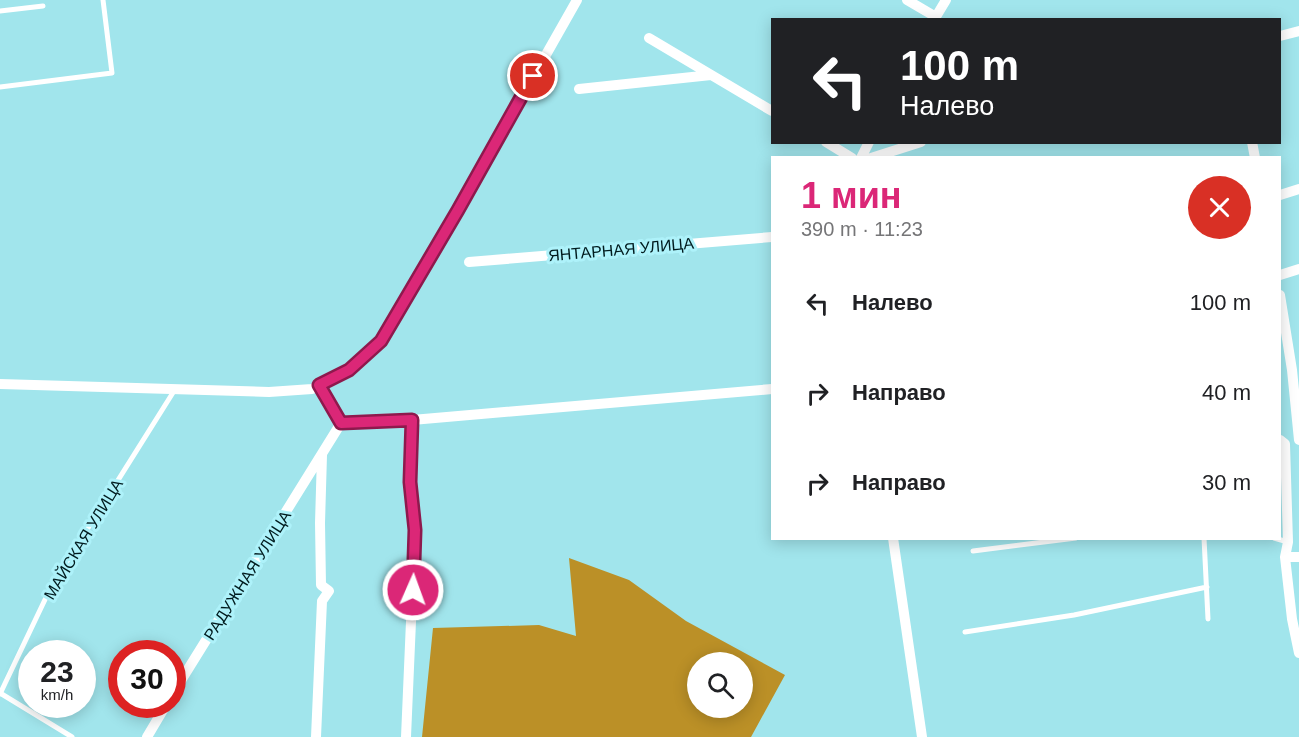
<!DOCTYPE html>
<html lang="ru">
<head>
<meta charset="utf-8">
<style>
  body { margin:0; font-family:Helvetica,sans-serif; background:#f2f2f2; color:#202124; height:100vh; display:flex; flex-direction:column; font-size:22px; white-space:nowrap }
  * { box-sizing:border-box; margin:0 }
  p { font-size:20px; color:#757577 }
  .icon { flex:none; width:33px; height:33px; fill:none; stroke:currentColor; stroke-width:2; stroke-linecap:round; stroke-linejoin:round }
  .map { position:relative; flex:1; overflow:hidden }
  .sheet { position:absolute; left:771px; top:156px; width:510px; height:384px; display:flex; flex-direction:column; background:#fff; border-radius:0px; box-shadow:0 3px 15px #0003 }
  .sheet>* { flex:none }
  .guide { position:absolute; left:771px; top:18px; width:510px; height:126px; border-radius:0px; box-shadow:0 3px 15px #0003; background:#202124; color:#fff; overflow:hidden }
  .tools { position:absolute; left:687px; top:652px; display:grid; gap:12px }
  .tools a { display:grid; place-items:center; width:66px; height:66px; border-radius:50%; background:#fff; box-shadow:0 3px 15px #0003; font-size:30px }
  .speed { position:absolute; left:18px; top:640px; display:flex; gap:12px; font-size:30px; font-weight:700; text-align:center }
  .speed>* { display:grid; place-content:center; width:78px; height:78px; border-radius:50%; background:#fff; box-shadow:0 3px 15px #0003; line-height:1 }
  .speed small { font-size:15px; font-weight:400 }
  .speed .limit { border:9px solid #d22; background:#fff; color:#111 }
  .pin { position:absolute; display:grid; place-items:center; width:51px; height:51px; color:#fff; margin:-26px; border:3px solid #fff; border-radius:50%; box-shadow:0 2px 6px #0007 }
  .me { position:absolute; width:66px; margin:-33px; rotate:2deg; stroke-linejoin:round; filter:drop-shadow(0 0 4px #0008) }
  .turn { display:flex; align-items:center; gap:21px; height:126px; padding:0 30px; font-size:27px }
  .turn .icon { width:78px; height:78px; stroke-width:2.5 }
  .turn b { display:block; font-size:42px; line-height:51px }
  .round { display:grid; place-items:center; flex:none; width:63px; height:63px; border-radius:32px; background:#f2f2f2 }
  .head { display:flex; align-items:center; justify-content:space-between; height:102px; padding:0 30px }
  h1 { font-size:36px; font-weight:700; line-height:45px; color:#db2777 }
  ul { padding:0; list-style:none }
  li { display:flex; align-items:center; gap:18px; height:90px; padding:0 30px }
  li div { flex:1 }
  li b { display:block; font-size:22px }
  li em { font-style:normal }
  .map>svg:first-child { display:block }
</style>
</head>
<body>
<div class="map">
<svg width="1299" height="737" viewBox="0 0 1299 737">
  <rect width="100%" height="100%" fill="#a1e5ec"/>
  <path fill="#bb9027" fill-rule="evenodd" d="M569,558L629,580L686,621L785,675L751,737H422L433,628L539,625L576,636ZM698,663H742V708H698Z"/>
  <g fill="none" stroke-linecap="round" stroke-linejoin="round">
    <path stroke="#fff" stroke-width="5" d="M0,11L43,6
      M0,87L112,73L103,0
      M319,385L341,423
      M1204,538L1208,619
      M1274,538L1288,542
      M973,551L1076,538
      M965,632L1074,615L1207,587
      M0,693L72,737
      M0,694L51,587L174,391"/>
    <path stroke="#fff" stroke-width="10" d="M907,0L936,17
      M934,20L946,0
      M1280,36L1299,31
      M649,38L772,111
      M579,89L711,75
      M826,142L852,158
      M1252,142L1255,158
      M861,158L869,142
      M871,158L921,142
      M1280,195L1299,189
      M469,262L772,237
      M1280,275L1299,269
      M1280,295L1292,370L1299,440
      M0,384L269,392L312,389L349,371L381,341L458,210L577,0
      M1280,440L1285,444L1288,542L1285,557L1292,619L1299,653
      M893,538L922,737
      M1285,557H1299
      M172,695L341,423L412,420L772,389
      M147,737L166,705
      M316,737L322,601L329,591L321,585L320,523L322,455
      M406,737L415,529L410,482L412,420"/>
  </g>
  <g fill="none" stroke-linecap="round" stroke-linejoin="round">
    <g stroke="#8e194d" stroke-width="15">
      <path id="route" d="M413,590L415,530L410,482L412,420L341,423L319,385L349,370L381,341L458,210L533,76"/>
    </g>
    <use href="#route" stroke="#db2777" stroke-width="10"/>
  </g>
  <g text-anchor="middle" stroke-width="6" stroke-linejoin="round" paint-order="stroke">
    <g font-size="16" fill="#011b1e" stroke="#aef2fa">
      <text transform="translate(621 249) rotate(-5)" y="6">ЯНТАРНАЯ УЛИЦА</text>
      <text transform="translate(83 539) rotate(-59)" y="6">МАЙСКАЯ УЛИЦА</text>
      <text transform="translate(247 575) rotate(-58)" y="6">РАДУЖНАЯ УЛИЦА</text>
    </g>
  </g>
</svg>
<div class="tools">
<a><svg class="icon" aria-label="search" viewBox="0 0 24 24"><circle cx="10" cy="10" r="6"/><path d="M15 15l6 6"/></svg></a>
</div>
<div class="speed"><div>23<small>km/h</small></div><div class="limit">30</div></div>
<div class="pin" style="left:533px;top:76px;background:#d93025"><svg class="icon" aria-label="arrive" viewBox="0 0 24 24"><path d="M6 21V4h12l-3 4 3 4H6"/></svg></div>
<svg class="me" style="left:413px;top:590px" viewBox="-20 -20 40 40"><circle r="17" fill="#db2777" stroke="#fff" stroke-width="3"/><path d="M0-11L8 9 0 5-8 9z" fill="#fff"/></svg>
<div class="guide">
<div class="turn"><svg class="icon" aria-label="left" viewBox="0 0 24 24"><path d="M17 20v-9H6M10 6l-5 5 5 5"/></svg><div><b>100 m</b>Налево</div></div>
</div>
<section class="sheet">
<div class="head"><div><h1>1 мин</h1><p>390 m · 11:23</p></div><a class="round" style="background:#d93025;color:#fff"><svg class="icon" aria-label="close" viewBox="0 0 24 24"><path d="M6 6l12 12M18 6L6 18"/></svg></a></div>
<ul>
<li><svg class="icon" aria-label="left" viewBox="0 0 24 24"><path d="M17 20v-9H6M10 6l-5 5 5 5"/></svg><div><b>Налево</b></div><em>100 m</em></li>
<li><svg class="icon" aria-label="right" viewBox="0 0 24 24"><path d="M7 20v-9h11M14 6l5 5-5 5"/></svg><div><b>Направо</b></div><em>40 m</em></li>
<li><svg class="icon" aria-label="right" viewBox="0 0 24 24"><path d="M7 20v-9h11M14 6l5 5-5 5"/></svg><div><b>Направо</b></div><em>30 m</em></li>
</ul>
</section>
</div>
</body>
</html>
